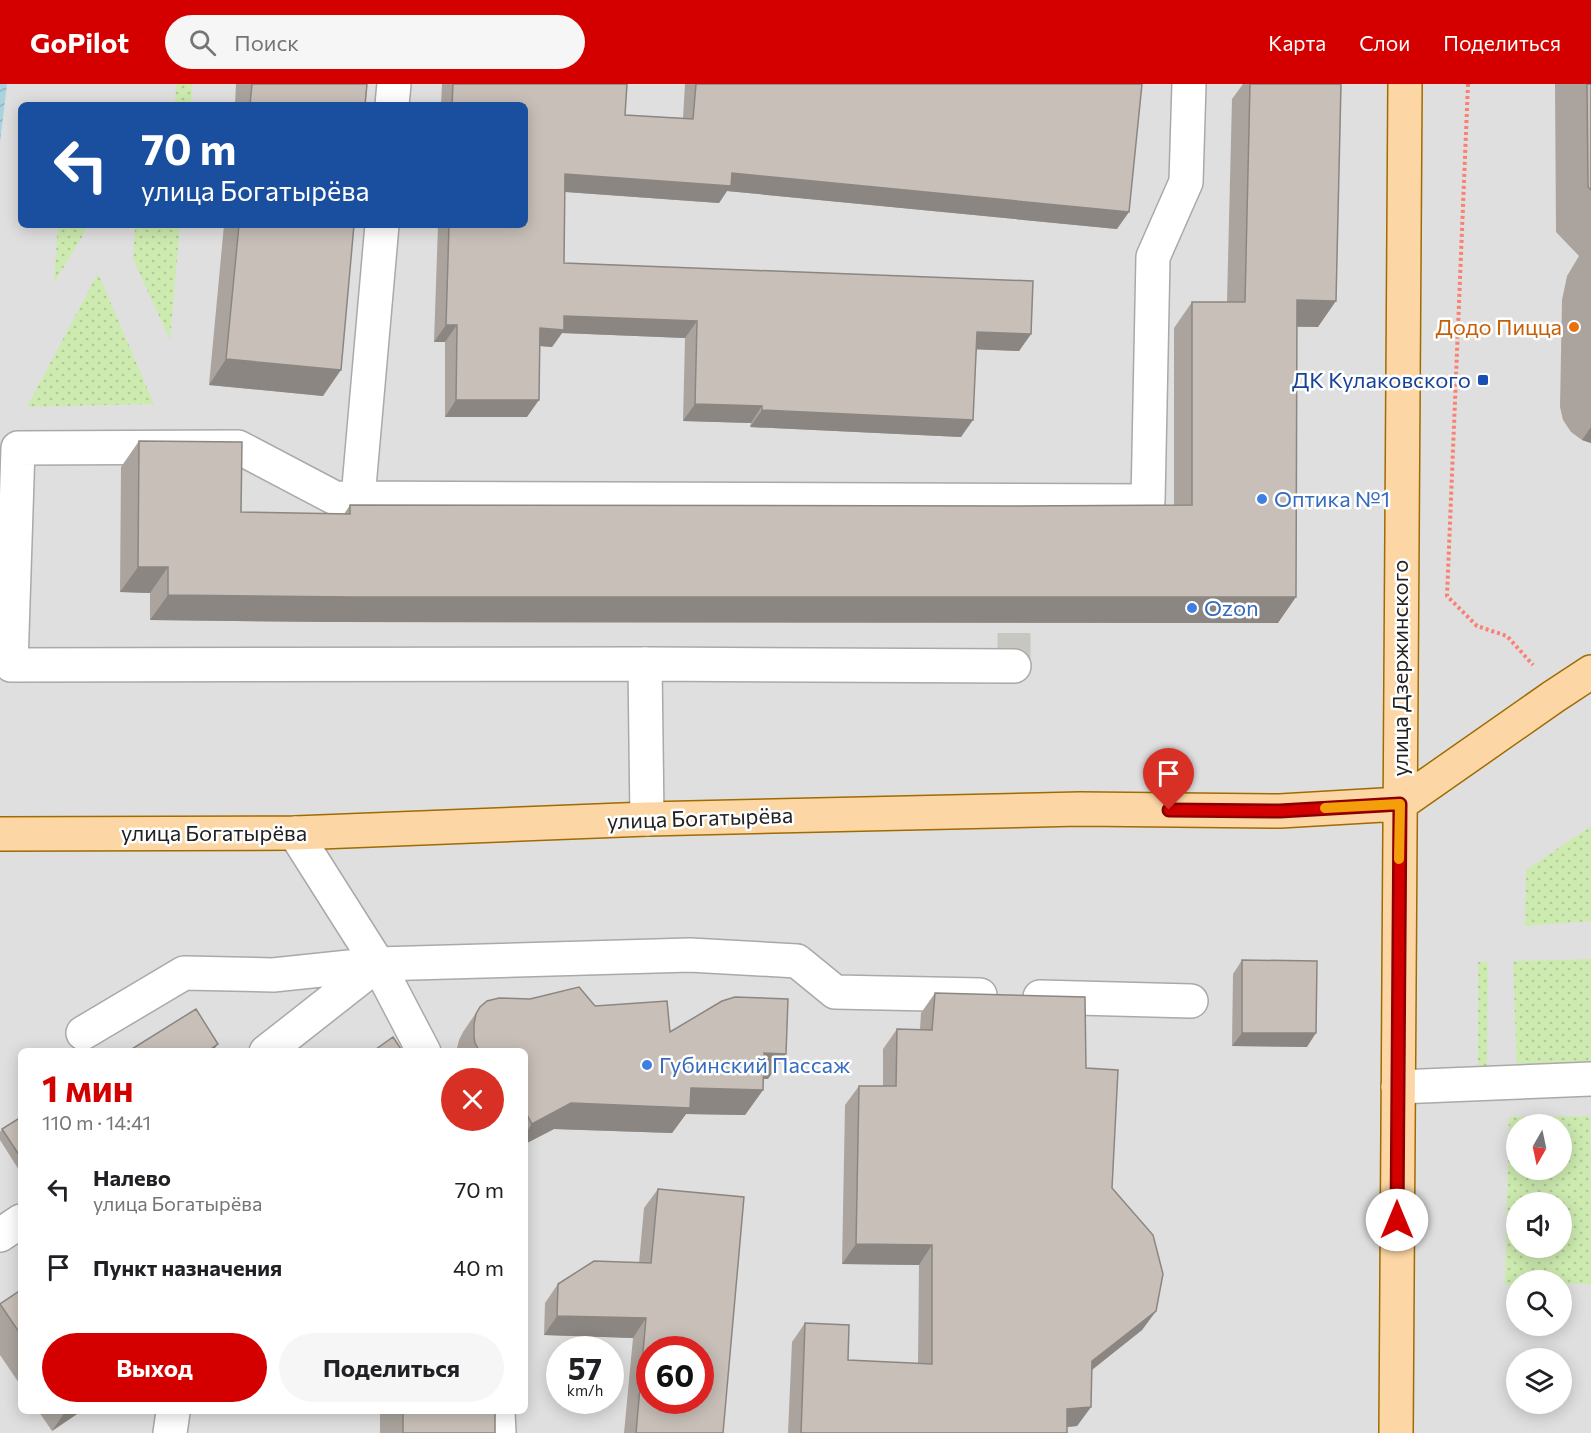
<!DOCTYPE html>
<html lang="ru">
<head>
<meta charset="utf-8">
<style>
  body { margin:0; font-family:Commissioner,sans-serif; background:#f6f6f6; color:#202124; height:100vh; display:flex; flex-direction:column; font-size:22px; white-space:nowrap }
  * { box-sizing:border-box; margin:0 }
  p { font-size:20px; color:#757577 }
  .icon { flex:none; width:33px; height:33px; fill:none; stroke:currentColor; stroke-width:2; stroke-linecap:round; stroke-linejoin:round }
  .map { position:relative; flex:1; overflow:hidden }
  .side { position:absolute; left:18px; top:964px; width:510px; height:366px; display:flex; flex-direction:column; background:#fff; border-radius:9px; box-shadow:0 3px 15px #0003 }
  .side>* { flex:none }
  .top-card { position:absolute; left:18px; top:18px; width:510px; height:126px; border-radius:9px; box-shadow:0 3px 15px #0003; background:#1a4fa0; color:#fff; overflow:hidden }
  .needle { width:39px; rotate:189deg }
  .fabs { position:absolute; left:1506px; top:1030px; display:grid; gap:12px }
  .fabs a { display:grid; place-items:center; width:66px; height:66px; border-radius:50%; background:#fff; box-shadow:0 3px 15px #0003; font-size:30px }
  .speed { position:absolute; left:546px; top:1252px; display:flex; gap:12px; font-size:30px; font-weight:700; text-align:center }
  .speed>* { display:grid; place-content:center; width:78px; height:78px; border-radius:50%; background:#fff; box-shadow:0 3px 15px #0003; line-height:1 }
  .speed small { font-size:15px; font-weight:400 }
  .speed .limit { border:9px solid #d22; background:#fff; color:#111 }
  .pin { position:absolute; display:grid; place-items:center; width:51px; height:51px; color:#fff; margin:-62px -26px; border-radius:50% 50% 50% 0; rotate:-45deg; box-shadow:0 0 6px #0007 }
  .pin .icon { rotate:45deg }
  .me { position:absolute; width:66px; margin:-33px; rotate:0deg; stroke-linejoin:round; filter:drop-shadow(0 0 4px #0008) }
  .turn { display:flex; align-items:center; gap:21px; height:126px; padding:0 24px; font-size:27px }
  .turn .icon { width:78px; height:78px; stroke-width:2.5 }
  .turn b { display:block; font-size:42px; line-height:51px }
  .round { display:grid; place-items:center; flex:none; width:63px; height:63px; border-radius:32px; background:#f6f6f6 }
  .headline { display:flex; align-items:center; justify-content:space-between; height:102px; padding:0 24px }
  h1 { font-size:36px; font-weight:700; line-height:45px; color:#d40000 }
  .action { display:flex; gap:12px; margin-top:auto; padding:12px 24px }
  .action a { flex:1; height:69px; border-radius:36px; background:#d40000; color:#fff; font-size:24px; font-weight:700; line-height:69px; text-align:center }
  .action a+a { background:#f6f6f6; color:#202124 }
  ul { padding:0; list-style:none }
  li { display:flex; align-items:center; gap:18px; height:78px; padding:0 24px }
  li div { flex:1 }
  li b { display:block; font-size:22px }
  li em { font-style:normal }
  header { display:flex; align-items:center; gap:36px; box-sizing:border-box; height:84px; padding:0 30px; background:#d40000; color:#fff }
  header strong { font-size:28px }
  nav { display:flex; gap:33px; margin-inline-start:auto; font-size:21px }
  .search { width:420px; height:54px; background:#f6f6f6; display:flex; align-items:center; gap:15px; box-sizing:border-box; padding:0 21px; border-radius:33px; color:#757577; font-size:22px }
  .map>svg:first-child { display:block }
</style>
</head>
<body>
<header>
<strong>GoPilot</strong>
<div class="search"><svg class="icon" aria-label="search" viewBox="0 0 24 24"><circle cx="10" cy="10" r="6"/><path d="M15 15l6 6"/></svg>Поиск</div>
<nav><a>Карта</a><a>Слои</a><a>Поделиться</a></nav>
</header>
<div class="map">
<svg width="1591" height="1349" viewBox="0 0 1591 1349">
  <defs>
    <pattern id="grass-dots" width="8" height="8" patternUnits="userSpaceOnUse" patternTransform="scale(1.5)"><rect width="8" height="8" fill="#cdebb0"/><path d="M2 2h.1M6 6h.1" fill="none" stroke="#b0c997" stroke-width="1.8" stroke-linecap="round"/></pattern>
    <pattern id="water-waves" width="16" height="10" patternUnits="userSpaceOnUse" patternTransform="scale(1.5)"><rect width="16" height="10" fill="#aad3df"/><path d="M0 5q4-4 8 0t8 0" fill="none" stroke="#92b5bf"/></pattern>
  </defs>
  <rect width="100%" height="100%" fill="#f2efe9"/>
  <path fill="#e0dfdf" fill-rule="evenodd" d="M0,0H1591V1349H0ZM21,21H525V141H21ZM21,968H525V1328H21ZM1516,1041H1562V1086H1516ZM1516,1119H1562V1164H1516ZM1516,1197H1562V1242H1516ZM560,1266H610V1317H560ZM650,1266H700V1317H650ZM1516,1275H1562V1320H1516Z"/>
  <path fill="url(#grass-dots)" fill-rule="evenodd" d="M176,0H192L191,21H146V18L175,19Z
    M58,141H89L54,199Z
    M135,141H180L170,256L133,175Z
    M98,189L154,320L27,323Z
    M1591,742V837L1525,842L1526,786Z
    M1591,875V987L1517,990L1513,877Z
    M1478,878H1488L1487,983H1478Z
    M1590,1032L1591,1200H1562V1197H1516V1201H1505L1509,1033ZM1516,1041H1562V1086H1516ZM1516,1119H1562V1164H1516Z"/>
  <path fill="url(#water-waves)" d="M0,0H7L0,59Z"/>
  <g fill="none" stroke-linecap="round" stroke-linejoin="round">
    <path stroke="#c8c6c1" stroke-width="33" stroke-dasharray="33 16" stroke-linecap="butt" d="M1014,582V494"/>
    <g stroke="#a9a9a9" stroke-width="36">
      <path id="minor" d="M392,21L394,0
        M358,414L382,141
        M645,580L647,735
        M1014,582L645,580L11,581L18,364L238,363L335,414L1148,417L1153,173L1186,98L1189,0
        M295,749L378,880L424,968
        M378,880L690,871L797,877L835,908L980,911
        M1040,913L1191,917
        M83,949L184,889L273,891L378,880L266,968
        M1398,1003L1591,995
        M0,1151L21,1137
        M498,1328L499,1349
        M170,1349L173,1328"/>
    </g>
    <g stroke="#a06b00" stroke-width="36">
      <path id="major" d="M1400,720L1553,613L1591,588
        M0,750L295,749L647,735L1080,725L1280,727L1400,720
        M1396,1349L1405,0"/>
    </g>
    <path stroke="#fa8072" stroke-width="4" stroke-dasharray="3 3" stroke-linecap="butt" d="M1468,0L1447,512L1477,542L1507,552L1533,581"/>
    <use href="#minor" stroke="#fff" stroke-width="33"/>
    <use href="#major" stroke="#fcd6a4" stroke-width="33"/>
  </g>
  <path fill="#aba49e" d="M236,0H367L365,21H235Z
    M442,0H627L625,31L683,34L685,0H1142L1117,145L727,107L719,119L565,108L564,179L1031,250L1019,267L977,265L961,353L750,343L751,339L683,337L685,254L562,249L552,263L540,262L527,333H445V258H434L438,141H525V21H441Z
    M1243,0H1341L1318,243H1297L1278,539L332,538L150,536V509L120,508L121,383L139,357L241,428L344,430L350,421L1014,422L1174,421V244L1192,218H1227L1232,15Z
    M1555,0H1591V359L1582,356L1571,348L1563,336L1560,323L1562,216L1567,192L1579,172L1556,148Z
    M224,141H354L323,312L209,301Z
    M1242,876L1307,963L1232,962L1233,890Z
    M935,909L1086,984L1112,1104L1156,1227L1142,1246L1092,1286L1091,1323L1077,1342L1067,1343V1349H788L792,1258L805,1239L848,1276L918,1280L919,1181L842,1180L845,1021L859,1002H883V965L897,945H920L921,929Z
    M595,922L670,948L768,995H763V1006L745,1031L686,1030L672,1049L554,1045L525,1060V968H456L459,956L463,948L480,923Z
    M21,1033V1085L19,1086L0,1056V1048L2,1045Z
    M658,1105L723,1349H624L633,1254L544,1251L545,1219L558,1200L639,1179L644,1124Z
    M21,1206V1302L0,1271V1221Z
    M39,1328H80L52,1347Z
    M380,1328H495V1349H380Z"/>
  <path fill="#8b8681" d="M732,89L1129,128L1117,145L727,107L719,119L553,107L565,90Z
    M1297,216L1336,217L1318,243L1279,242Z
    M564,232L697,237L685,254L562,249L552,263L528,261L540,244Z
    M446,241H457L445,258H434Z
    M977,248L1031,250L1019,267L966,265Z
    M226,275L341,286L323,312L209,301Z
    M456,316H539L527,333H445Z
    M695,320L762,322L751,339L683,337Z
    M762,326L973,336L961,353L750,343Z
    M1591,343V359L1582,356Z
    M138,483H168L150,509L120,508Z
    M168,511L1296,513L1278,539L332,538L150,536Z
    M1242,949H1316L1307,963L1232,962Z
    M218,960L212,968H206Z
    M764,969L786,970L768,995L746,994Z
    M691,1004L763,1006L745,1031L686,1030L672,1049L554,1045L525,1060V1050L532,1040L571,1019Z
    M856,1160L932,1161L919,1181L842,1180Z
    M1156,1227L1142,1246L1079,1296L1092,1277Z
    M557,1232L646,1234L633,1254L544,1251Z
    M1091,1323L1077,1342L1054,1344L1067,1325Z
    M65,1328H80L52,1347Z"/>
  <path fill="#c7bfb8" stroke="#8b8681" stroke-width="1.5" fill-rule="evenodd" d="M252,0H367L365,21H250Z
    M453,0H627L625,31L693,35L696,0H1142L1129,128L732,89L731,102L565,90L564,179L1033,197L1031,250L977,248L973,336L762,326V322L695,320L697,237L564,232V246L540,244L539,316H456L457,241H446L449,141H525V21H452Z
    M1250,0H1341L1336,217L1297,216L1296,513H350L168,511V483H138L139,357L242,358L241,428L350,430V421L1014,422L1192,421V218H1245Z
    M1587,0H1591V106L1588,103Z
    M239,141H354L341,286L226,275Z
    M1242,876L1317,877L1316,949H1242Z
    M579,903L595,922L667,917L670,948L722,917L735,913L788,915L786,970L764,969L763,1006L691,1004L690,1024L571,1019L532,1040L525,1027V968H480L475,959L474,953V940L476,930L480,923L487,917L499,914L530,915Z
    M935,909L1085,913L1086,984L1118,986L1112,1104L1153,1151L1163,1190L1156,1227L1092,1277L1091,1323L1067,1325V1349H801L805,1239L849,1241L848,1276L932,1280V1161L856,1160L859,1002H896L897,945L932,946Z
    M196,925L218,960L206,968H127Z
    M393,953L403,968H372Z
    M21,1033V1074L2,1045Z
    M658,1105L744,1113L723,1349H636L646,1234L557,1232L558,1200L594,1177L651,1179ZM650,1266H700V1317H650Z
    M21,1206V1251L0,1220Z
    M403,1328H495V1349H403Z"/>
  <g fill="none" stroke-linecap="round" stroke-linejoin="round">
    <g stroke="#8a0000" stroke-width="15">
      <path id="route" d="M1169,726L1280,727L1400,720L1397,1136"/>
    </g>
    <use href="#route" stroke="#d40000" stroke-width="10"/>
    <path stroke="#f59e0b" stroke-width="10" d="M1325,724L1400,720L1399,775"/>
  </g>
  <circle fill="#e8710a" stroke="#fff" stroke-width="2" cx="1574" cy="243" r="6"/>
  <rect fill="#1a4fb4" stroke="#fff" stroke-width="2" x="1477" y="290" width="12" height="12" rx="3"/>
  <g fill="#3f7fe0" stroke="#fff" stroke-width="2">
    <circle cx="1262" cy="415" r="6"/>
    <circle cx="1192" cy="524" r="6"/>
    <circle cx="647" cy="981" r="6"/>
  </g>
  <g text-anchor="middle" stroke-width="5" stroke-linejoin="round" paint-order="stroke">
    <g font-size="22" fill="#c56008" stroke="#fff" text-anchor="end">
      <text x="1562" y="251">Додо Пицца</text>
    </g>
    <g font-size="22" fill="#164399" stroke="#fff" text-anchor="end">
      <text x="1471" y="304">ДК Кулаковского</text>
    </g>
    <g font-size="22" fill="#366cbe" stroke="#fff" text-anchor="start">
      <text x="1274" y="423">Оптика №1</text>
      <text x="1204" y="532">Ozon</text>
      <text x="659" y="989">Губинский Пассаж</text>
    </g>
    <g font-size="22" fill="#222" stroke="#fff">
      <text transform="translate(1400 584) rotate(-90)" y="8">улица Дзержинского</text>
      <text transform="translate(700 734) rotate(-2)" y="8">улица Богатырёва</text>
      <text x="214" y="757">улица Богатырёва</text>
    </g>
  </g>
</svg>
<div class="fabs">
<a><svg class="needle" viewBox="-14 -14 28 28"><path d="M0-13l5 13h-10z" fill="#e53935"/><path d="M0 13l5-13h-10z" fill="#757577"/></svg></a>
<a><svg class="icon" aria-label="sound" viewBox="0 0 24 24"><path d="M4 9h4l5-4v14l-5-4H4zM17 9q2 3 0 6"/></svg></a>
<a><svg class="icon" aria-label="search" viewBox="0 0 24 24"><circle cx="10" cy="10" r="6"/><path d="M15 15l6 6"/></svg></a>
<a><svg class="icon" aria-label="layers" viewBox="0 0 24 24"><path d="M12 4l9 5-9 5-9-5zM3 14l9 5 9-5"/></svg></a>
</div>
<div class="speed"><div>57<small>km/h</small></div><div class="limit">60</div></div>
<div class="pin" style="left:1169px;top:726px;background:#d93025"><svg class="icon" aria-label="arrive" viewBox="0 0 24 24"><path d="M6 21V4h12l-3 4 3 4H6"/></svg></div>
<svg class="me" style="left:1397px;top:1136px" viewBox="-20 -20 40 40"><circle r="19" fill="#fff"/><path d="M0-13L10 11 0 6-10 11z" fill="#d40000"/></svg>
<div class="top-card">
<div class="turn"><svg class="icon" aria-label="left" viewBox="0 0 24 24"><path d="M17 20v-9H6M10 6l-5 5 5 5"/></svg><div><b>70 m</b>улица Богатырёва</div></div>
</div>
<section class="side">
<div class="headline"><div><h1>1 мин</h1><p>110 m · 14:41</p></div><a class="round" style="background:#d93025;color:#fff"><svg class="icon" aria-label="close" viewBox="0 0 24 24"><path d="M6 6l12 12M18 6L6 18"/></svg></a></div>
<ul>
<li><svg class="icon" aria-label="left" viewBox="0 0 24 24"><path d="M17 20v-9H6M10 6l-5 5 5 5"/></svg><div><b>Налево</b><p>улица Богатырёва</p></div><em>70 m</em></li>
<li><svg class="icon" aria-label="arrive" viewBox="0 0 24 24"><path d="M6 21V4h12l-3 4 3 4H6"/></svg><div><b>Пункт назначения</b></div><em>40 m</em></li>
</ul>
<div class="action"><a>Выход</a><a>Поделиться</a></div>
</section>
</div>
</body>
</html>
